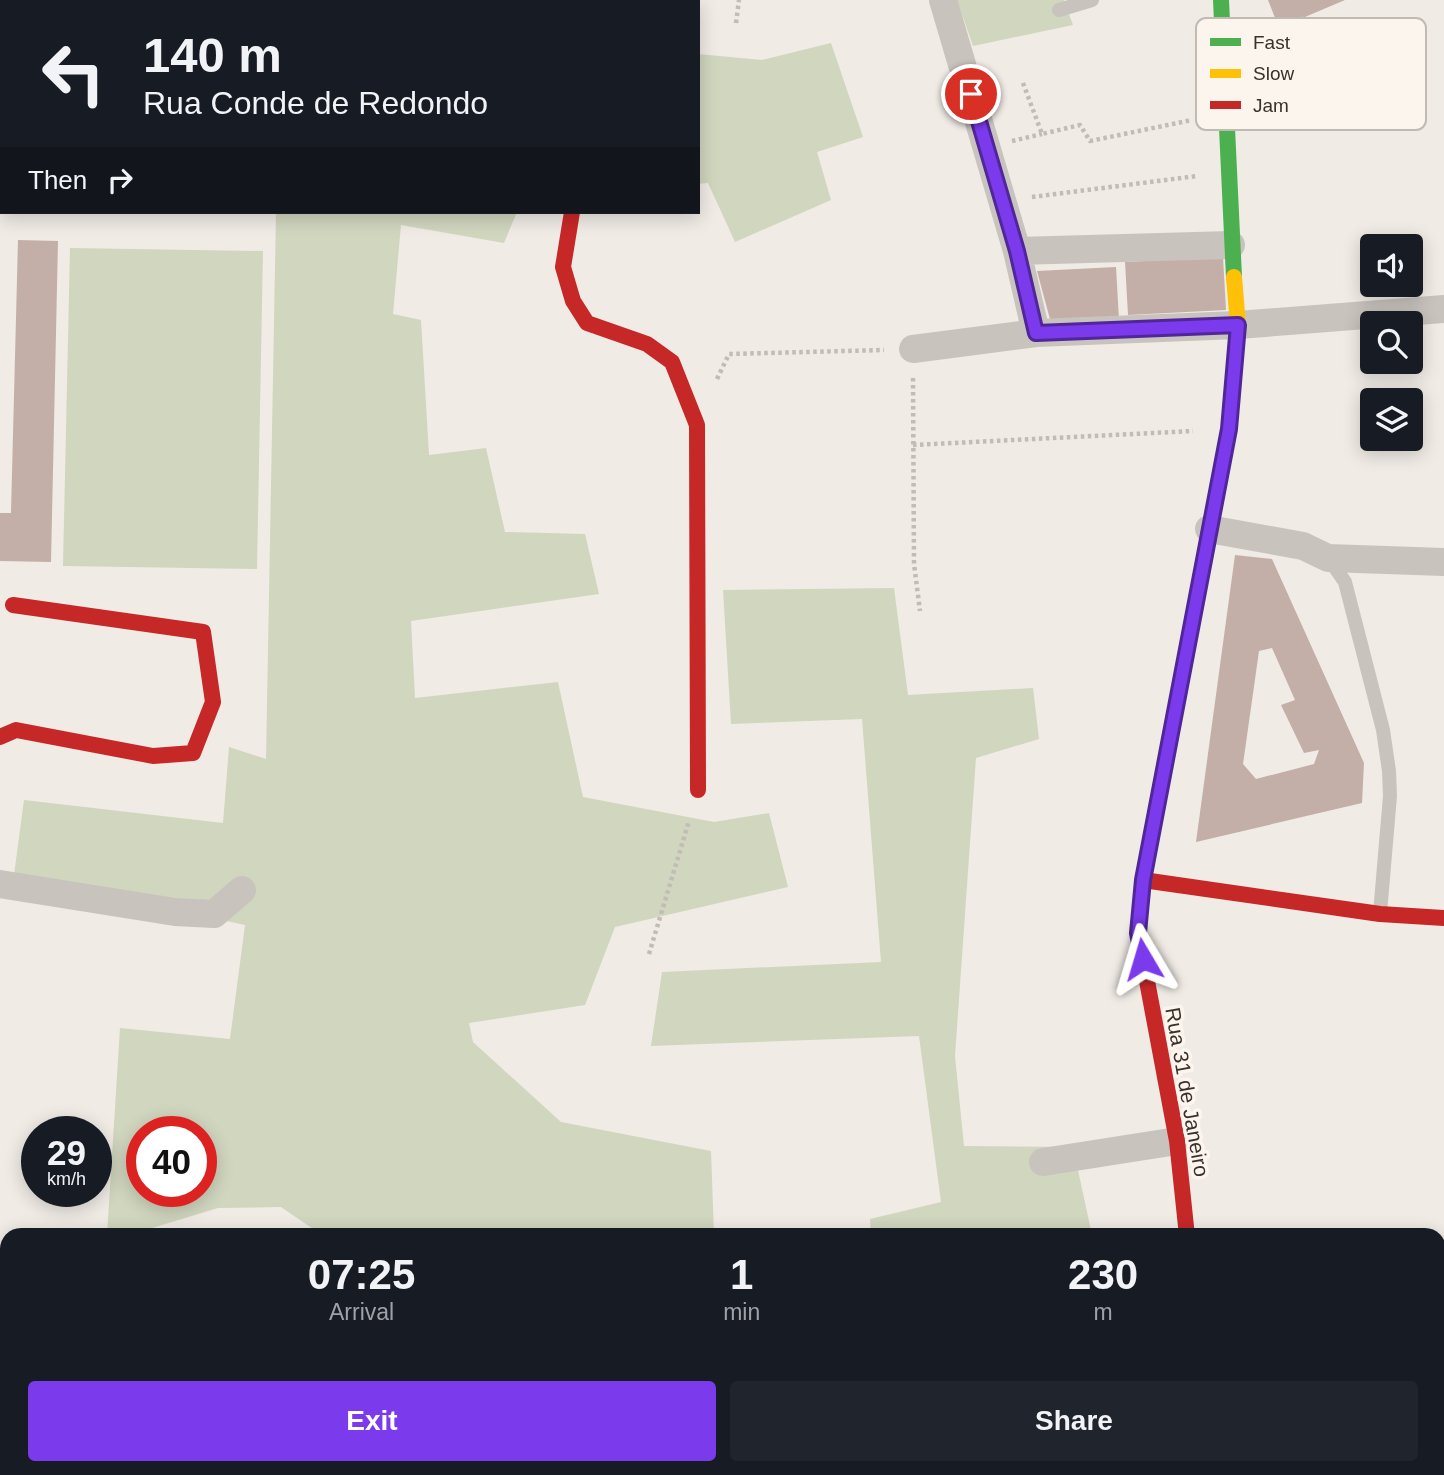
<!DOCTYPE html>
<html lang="en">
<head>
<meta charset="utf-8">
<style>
  body { margin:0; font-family:Helvetica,sans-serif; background:#20242c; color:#f1f3f6; height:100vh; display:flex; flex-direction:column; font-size:26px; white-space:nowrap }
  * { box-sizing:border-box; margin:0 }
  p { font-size:23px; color:#9ea1a6 }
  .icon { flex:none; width:38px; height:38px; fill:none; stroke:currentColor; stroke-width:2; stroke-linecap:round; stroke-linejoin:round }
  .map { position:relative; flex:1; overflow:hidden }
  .side { position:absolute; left:0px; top:1228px; width:1446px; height:247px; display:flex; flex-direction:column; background:#171b24; border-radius:21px 21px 0 0; box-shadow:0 4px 18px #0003 }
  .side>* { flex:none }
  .top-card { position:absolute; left:0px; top:0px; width:700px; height:214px; box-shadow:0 4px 18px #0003; background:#171b24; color:#f1f3f6; overflow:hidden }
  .tools { position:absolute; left:1360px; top:234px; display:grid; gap:14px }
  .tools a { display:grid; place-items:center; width:63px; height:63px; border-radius:7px; background:#171b24; box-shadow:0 4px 18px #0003; font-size:35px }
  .speed { position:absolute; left:21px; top:1116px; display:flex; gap:14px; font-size:35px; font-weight:700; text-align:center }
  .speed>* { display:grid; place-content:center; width:91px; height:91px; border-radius:50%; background:#171b24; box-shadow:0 4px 18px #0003; line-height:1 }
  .speed small { font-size:18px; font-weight:400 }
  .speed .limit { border:10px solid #d22; background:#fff; color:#111 }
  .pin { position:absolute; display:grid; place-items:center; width:60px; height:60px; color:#fff; margin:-30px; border:4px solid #fff; border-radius:50%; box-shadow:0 2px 7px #0007 }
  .me { position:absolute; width:77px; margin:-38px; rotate:353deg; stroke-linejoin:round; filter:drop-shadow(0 0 5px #0008) }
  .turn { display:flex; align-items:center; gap:24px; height:147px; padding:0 28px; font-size:32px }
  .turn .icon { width:91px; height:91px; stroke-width:2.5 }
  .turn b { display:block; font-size:49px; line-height:60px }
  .then { display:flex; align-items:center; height:66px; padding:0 28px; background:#0003; gap:14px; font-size:26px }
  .eta { display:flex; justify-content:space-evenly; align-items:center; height:119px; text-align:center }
  .eta b { font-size:42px; font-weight:700; line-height:49px }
  .button { display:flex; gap:14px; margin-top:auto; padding:14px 28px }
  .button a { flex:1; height:80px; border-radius:7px; background:#7c3aed; color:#fff; font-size:28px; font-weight:700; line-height:80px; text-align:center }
  .button a+a { background:#20242c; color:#f1f3f6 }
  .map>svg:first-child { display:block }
</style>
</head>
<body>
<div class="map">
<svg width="1444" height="1475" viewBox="0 0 1444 1475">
  <rect width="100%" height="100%" fill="#f0ebe5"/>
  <path fill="#d1d6bf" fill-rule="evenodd" d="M957,0H1064L1073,25L973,46Z
    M831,43L863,137L817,152L831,200L735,242L708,183L698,184V54L762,60Z
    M276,212H517L504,243L401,225L393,314L421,320L429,455L486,448L505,532L585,534L599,594L411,621L415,698L558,682L583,797L714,822L769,813L788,887L615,927L585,1005L469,1023L473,1042L561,1122L711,1151L714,1235H322L281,1207L218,1208L139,1232V1235H107L120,1028L230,1039L245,925L14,875L24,800L223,823L229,747L266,759ZM142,1132H201V1192H142Z
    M70,248L263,251L257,569L63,566Z
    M894,588L908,695L1033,688L1039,739L976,758L955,1056L964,1146L1073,1147L1092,1235H871L870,1219L941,1202L919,1036L651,1046L662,972L881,962L862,719L731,724L723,590Z
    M435,1468H829L828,1475H435Z"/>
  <path fill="#c3afa7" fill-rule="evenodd" d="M1268,0H1345L1279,28Z
    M18,240L58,241L51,562L0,561V513H11Z
    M1223,257L1226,310L1128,315L1125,262Z
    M1116,267L1119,320L1051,323L1037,271Z
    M1235,555L1272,559L1364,763L1362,803L1196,842ZM1272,648L1295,700L1281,705L1304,753L1319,750L1314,764L1256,779L1243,764L1259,651Z"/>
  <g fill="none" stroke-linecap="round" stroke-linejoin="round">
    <path stroke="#c2bbb6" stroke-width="4.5" stroke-dasharray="3.5 3.5" stroke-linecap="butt" d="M736,23L739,0
      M1254,32L1305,18
      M1023,83L1042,134L1080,125L1090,141L1192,120
      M1259,108L1364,88
      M1012,141L1042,134
      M1032,197L1197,176
      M913,378L914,564L920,611
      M717,379L729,354L884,350
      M913,445L1193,431
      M649,954L689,821
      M1438,1417H1444"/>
    <path stroke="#c9c3be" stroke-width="14" d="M1059,10L1092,0
      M1329,559L1345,582L1383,730L1389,771L1390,796L1380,913"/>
    <path stroke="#c9c3be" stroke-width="28" d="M943,0L1017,251L1036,333
      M643,2V0
      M1017,251L1231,245
      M913,349L1036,333L1238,325L1444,309
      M1209,529L1303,546L1328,558L1444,562
      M0,884L175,912L214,914L242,890
      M1043,1162L1177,1141
      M311,1468V1475"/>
    <path stroke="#4caf50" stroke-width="16" d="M1221,0L1234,277"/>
    <path stroke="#ffc107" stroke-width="16" d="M1164,768L1229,429L1238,325L1234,277
      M1184,1475L1186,1468"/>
    <path stroke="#c62828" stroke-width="16" d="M572,212L563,267L573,301L587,323L647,344L672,362L697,425L698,790
      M0,737L16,730L153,756L193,753L213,702L203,632L13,605
      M1164,768L1143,880L1138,933L1177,1141L1187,1236
      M1143,880L1380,914L1444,918"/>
  </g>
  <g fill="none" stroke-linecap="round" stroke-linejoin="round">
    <g stroke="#51269a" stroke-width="18">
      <path id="route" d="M971,94L1017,251L1036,333L1238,325L1229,429L1143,880L1138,933L1143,959"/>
    </g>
    <use href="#route" stroke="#7c3aed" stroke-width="12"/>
  </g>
  <g text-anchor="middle" stroke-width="7" stroke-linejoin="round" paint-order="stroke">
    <g font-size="21" fill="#3b302b" stroke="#fbf5ee">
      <text transform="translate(1187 1092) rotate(80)" y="7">Rua 31 de Janeiro</text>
    </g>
  </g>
  <rect x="1196" y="18" width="230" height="112" rx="10" fill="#fbf5ee" stroke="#c1bab4" stroke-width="2"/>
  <rect x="1210" y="38" width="31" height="8" fill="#4caf50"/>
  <rect x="1210" y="69" width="31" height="9" fill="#ffc107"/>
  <rect x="1210" y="101" width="31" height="8" fill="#c62828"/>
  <g font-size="19" fill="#3b302b">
    <text x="1253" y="49">Fast</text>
    <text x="1253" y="80">Slow</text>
    <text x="1253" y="112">Jam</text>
  </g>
</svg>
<div class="tools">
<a><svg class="icon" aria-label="sound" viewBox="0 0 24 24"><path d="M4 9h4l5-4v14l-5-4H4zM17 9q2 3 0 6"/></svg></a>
<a><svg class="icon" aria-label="search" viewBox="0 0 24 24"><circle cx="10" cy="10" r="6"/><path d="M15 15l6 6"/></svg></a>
<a><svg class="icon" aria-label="layers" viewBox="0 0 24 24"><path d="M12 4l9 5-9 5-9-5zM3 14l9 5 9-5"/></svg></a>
</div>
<div class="speed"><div>29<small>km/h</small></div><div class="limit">40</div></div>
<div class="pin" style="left:971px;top:94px;background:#d93025"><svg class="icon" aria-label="arrive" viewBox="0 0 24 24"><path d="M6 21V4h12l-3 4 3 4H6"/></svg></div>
<svg class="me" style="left:1143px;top:959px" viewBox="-20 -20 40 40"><path d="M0-17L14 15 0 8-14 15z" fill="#7c3aed" stroke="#fff" stroke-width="4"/></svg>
<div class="top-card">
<div class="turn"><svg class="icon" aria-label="left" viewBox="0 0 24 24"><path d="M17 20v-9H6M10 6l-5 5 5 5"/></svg><div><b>140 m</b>Rua Conde de Redondo</div></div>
<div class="then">Then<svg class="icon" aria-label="right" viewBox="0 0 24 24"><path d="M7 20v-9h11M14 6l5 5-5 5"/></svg></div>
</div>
<section class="side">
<div class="eta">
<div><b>07:25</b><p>Arrival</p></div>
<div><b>1</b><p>min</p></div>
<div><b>230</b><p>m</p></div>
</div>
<div class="button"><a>Exit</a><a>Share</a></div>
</section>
</div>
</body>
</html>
